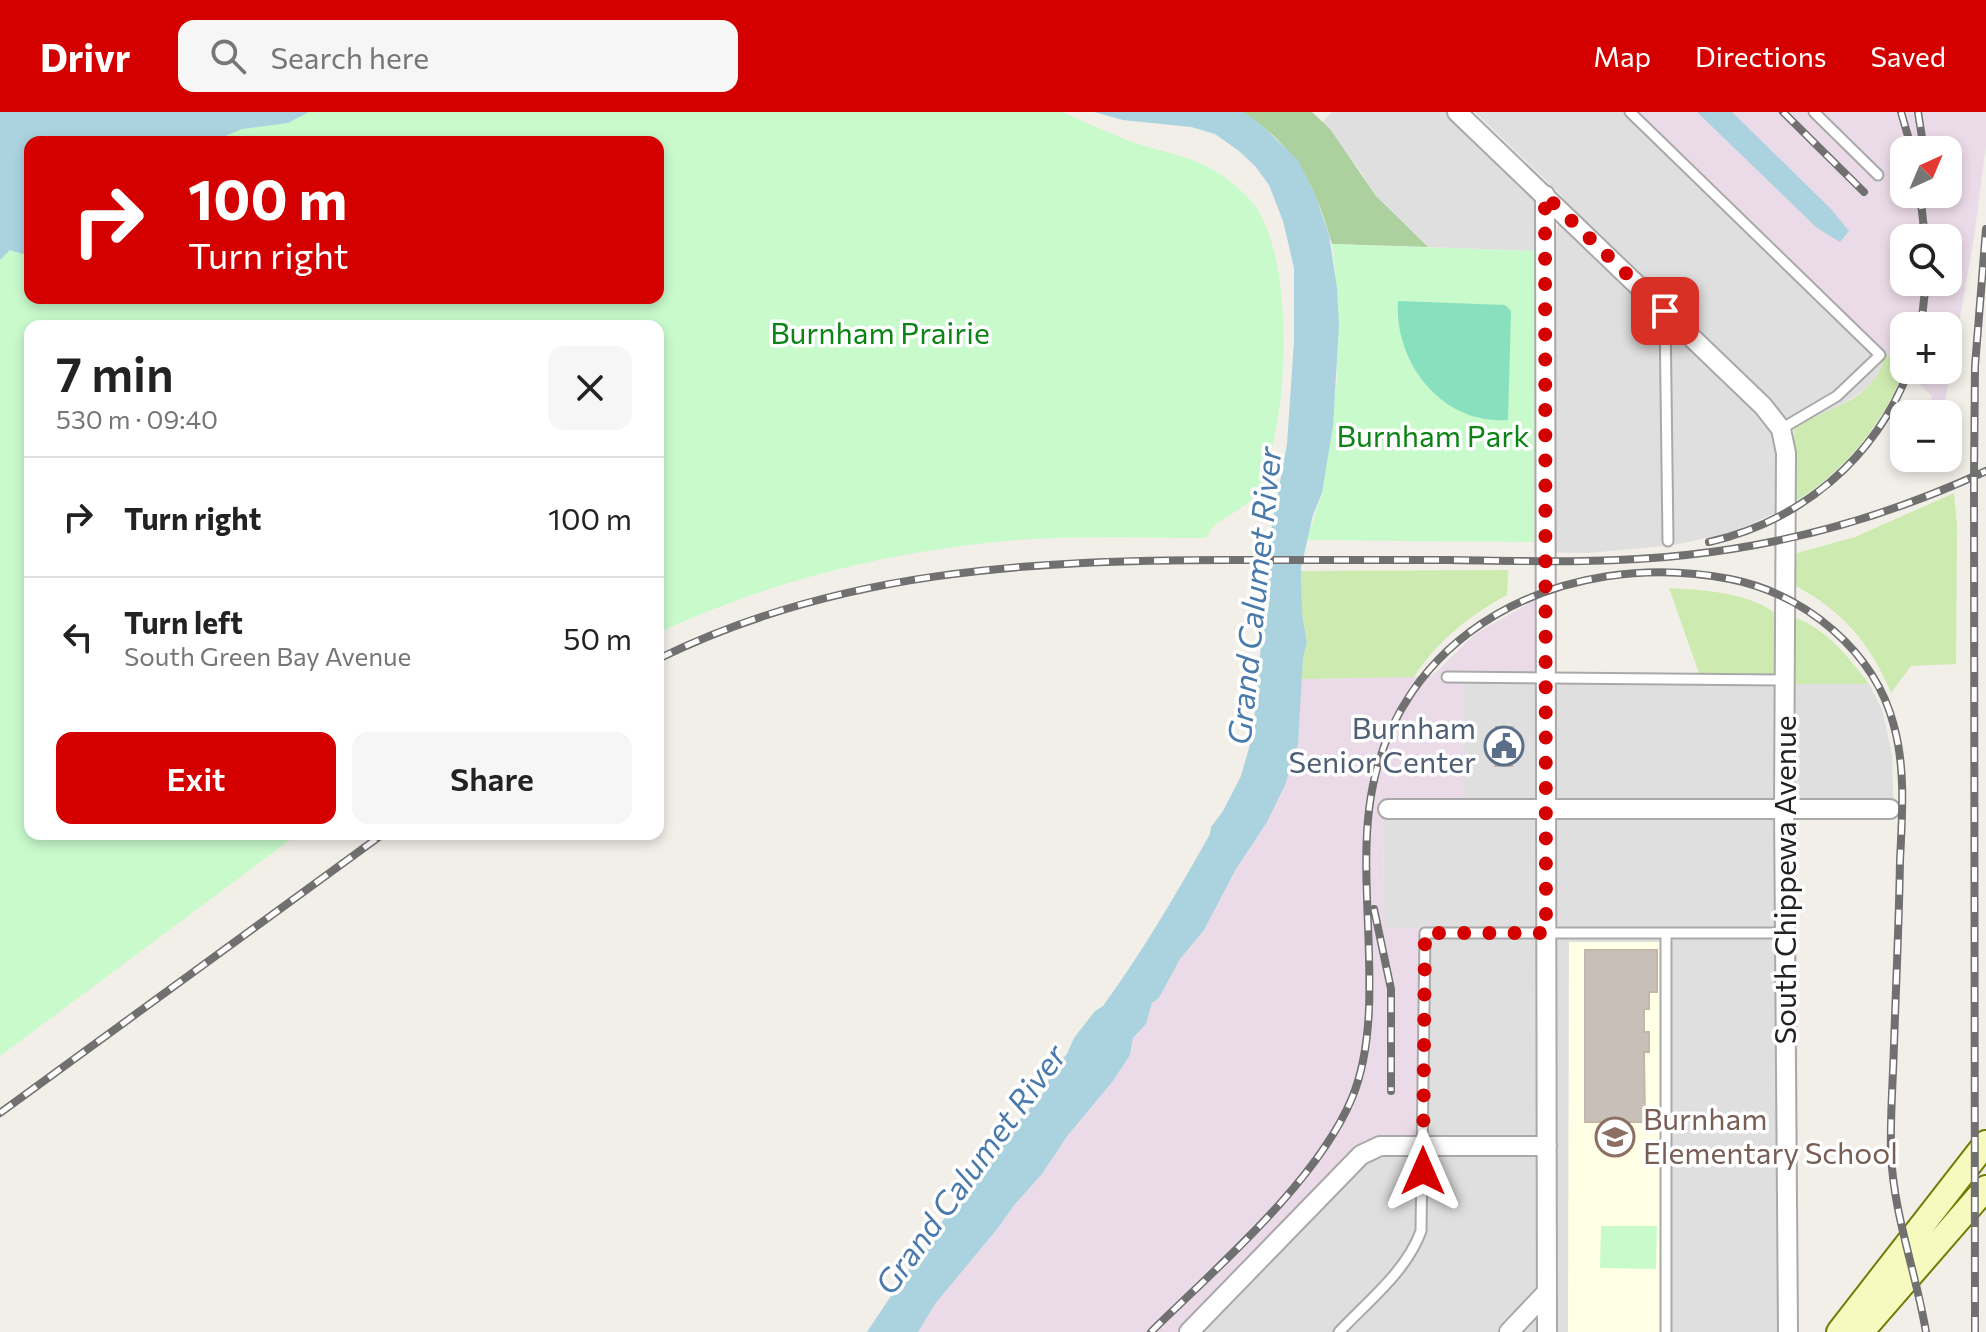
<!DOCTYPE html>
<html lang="en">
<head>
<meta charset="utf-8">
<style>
  body { margin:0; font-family:Commissioner,sans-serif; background:#f6f6f6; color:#222; height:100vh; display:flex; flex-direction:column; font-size:30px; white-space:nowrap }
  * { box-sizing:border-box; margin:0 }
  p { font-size:26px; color:#767676 }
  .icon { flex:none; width:44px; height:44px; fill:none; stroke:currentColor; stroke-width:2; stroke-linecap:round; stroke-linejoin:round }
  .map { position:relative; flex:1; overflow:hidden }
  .drawer { position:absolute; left:24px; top:208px; width:640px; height:520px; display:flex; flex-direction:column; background:#fff; border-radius:16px; box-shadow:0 4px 12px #0003 }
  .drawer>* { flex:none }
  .top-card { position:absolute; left:24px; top:24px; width:640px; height:168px; border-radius:16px; box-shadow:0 4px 12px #0003; background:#d40000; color:#fff; overflow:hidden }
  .needle { width:52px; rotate:44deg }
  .fabs { position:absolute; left:1890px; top:24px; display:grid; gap:16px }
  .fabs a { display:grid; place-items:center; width:72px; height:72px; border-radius:16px; background:#fff; box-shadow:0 4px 12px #0003; font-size:40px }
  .pin { position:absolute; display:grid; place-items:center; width:68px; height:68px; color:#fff; margin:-34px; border-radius:16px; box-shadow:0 4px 12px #0006 }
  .me { position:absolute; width:88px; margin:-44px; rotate:0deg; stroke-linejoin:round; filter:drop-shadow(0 0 6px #0008) }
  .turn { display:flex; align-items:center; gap:28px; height:168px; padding:0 32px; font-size:36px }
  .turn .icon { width:104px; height:104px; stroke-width:2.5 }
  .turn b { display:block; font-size:56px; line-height:68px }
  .round { display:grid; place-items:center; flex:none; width:84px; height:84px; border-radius:16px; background:#f6f6f6 }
  .headline { display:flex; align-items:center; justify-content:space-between; height:136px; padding:0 32px }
  h1 { font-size:48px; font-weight:600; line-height:60px }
  .action { display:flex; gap:16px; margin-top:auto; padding:16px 32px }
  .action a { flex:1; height:92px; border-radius:16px; background:#d40000; color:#fff; font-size:32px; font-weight:600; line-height:92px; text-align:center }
  .action a+a { background:#f6f6f6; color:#222 }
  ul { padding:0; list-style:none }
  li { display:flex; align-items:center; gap:24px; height:120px; padding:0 32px; border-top:2px solid #e0e0e0 }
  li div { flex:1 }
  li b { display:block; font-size:30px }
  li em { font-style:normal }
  header { display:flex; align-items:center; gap:48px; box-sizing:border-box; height:112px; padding:0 40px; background:#d40000; color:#fff }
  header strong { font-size:38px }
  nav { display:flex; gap:44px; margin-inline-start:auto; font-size:28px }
  .search { width:560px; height:72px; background:#f6f6f6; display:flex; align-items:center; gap:20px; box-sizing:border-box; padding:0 28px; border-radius:16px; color:#767676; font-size:30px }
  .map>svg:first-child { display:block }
</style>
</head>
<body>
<header>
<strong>Drivr</strong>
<div class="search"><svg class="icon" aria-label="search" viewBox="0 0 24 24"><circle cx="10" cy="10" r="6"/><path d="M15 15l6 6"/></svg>Search here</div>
<nav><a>Map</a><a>Directions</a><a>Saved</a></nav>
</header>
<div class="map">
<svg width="1986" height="1220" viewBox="0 0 1986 1220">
  <rect width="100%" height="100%" fill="#f2efe9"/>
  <path fill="#e0dfdf" d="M1332,0H1448L1536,85L1535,138L1553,140L1563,85L1475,0H1635L1885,240L1879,265L1864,278L1839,294L1785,319L1788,395L1733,420L1674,433L1589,441L1534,440L1535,139L1428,135L1376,84L1358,56L1322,10Z
    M1464,569L1869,572L1882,597L1892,643L1894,705L1797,704L1798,1220H1186L1421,816H1383L1384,694L1463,695Z"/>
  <path fill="#ebdbe8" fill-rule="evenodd" d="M1635,0H1986V33L1974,126L1943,302H1927L1932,284L1904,258H1948V214H1904V258ZM1904,38H1948V82H1904ZM1904,126H1948V170H1904Z
    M1542,484L1543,570H1464L1463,695L1384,694L1383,816H1422L1421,1032H1380L1186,1220H918L935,1192L998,1116L1015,1092L1042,1062L1068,1023L1113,969L1130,943L1133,926L1146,912L1152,891L1159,886L1180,847L1204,818L1236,757L1267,710L1293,651L1298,633L1301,567L1432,564L1475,522Z"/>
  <path fill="#ffffe5" d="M1569,830H1662V1220H1568Z"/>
  <path fill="#cdebb0" d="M1885,240L1904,258C1883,312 1845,359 1796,389L1794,315C1830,295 1879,287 1885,240Z
    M1954,381L1957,414L1956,552L1911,554L1891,581C1870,531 1843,499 1794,473L1797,441L1855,425Z
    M1508,458L1507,483C1470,503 1437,529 1414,565L1301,567L1303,546L1307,531L1302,501L1301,459Z
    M1669,476C1703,478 1747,480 1775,501L1776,564H1700Z
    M1796,506C1828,518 1849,546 1869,572H1795Z"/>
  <path fill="#add19e" d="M1243,0H1312L1330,17L1376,84L1428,135L1332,132C1314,70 1297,37 1243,0Z"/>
  <path fill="#c8facc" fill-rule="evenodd" d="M0,0H1063C1083,10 1104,18 1124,27C1154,39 1187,42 1215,59C1231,69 1250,84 1259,100C1295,162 1289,314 1258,378C1246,402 1216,402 1206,426C1139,426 1071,423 1005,429C885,440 767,470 658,521V214H30V722H298L0,944ZM30,30H658V186H30Z
    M1332,132L1535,139L1534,430L1307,428L1322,381L1337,270V176Z
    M1601,1114H1657L1656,1157L1600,1156Z"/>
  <path fill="#88e0be" d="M1398,189L1505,193L1511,199L1508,308C1442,313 1394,251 1398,189Z"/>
  <path fill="#aad3df" d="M0,0H309L288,11L242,17L211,30H30V144L10,138L0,148Z
    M1094,0H1244L1260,12L1298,48L1316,85L1329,123L1337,176L1339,213L1333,314L1322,381L1313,403L1301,456L1302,501L1307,531L1303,546L1298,633L1285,673L1267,710L1236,757L1204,818L1180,847L1159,886L1152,891L1146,912L1133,926L1130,943L1113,969L1068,1023L1042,1062L1015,1092L998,1116L935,1192L918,1220H867L935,1118L1001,1037L1008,1021L1044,980L1053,956L1067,942L1074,926L1095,899L1103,894C1143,839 1177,781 1210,722L1211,715L1223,699L1241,664L1253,622L1262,521L1269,494L1267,440L1287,332L1294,229V156L1283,109L1269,73L1255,54L1239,39L1215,22L1191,15L1123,8Z
    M1697,0H1732L1831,97L1849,119L1840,130L1817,116Z"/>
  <path fill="#c7bfb8" stroke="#c4b6ab" stroke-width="2" d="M1496,615H1513L1512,654H1495Z
    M1585,838H1657V880H1649V897H1644V920H1649V940H1644L1645,1010H1585Z"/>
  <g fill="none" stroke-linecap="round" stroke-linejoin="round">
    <g stroke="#a9a9a9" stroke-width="13">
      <path id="lane" d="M1630,0L1880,243L1837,284L1781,317
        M1814,0L1878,63
        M1665,200L1668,429
        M1447,565L1786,568
        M1666,821V1220
        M1339,1220C1368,1189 1406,1160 1421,1119L1425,821H1785"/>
    </g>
    <g stroke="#a9a9a9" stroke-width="22">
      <path id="street" d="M1457,0L1763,294L1781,317L1786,341L1784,696L1788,1220
        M1545,83L1547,1220
        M1388,697H1890
        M1189,1220L1361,1043L1380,1034H1547
        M1509,1220L1545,1182"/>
    </g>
    <g stroke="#707d05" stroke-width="28">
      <path id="secondary" d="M1839,1220L1986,1031
        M1861,1220L1986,1076"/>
    </g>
    <use href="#lane" stroke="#fff" stroke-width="9"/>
    <use href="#street" stroke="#fff" stroke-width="18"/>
    <use href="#secondary" stroke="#f7fabf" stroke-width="24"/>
    <g stroke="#707070" stroke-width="8">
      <path id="rail" d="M1783,0L1864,80
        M1901,0L1912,38
        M1918,0L1924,38
        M1920,82L1925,126
        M1921,214L1926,170
        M1709,430C1801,409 1875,347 1909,258
        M658,547C839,458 1032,448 1230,448C1302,448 1375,448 1448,448C1527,449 1607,452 1686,443C1790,432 1891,403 1986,359
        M1374,797L1391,877V979
        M0,1001L383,722
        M1151,1220C1216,1156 1317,1070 1352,986C1386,904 1358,787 1369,698C1390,518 1565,435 1730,467C1805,482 1875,539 1894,614C1906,658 1902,705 1900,749C1899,811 1896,872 1894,933C1893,969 1890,1004 1891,1040C1893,1101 1916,1160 1926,1220
        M1975,1220L1974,365L1975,254L1986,117"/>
    </g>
    <use href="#rail" stroke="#fff" stroke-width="5" stroke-dasharray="15" stroke-linecap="butt"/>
  </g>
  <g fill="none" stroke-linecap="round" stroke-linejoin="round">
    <path stroke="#d40000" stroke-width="14" stroke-dasharray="0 25.2" d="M1423,1059L1425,821H1546L1545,83L1665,199"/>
  </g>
  <defs>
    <g id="civic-ring" transform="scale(2)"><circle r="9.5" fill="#fff" stroke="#5c6f8a" stroke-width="1.5"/><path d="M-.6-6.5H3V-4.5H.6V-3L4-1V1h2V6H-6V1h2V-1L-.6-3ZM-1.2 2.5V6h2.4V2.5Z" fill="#5c6f8a"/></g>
    <g id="school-ring" transform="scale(2)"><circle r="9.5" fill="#fff" stroke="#8d6e63" stroke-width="1.5"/><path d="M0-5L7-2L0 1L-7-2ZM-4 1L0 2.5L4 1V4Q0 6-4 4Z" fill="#8d6e63"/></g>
  </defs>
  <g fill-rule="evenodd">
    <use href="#civic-ring" x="1504" y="634"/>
    <use href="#school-ring" x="1615" y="1025"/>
  </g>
  <g text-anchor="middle" stroke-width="7" stroke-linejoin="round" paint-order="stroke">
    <g font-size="30" fill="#0c8416" stroke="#fff">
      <text x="880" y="232">Burnham Prairie</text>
      <text x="1433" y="335">Burnham Park</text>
    </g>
    <g font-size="30" fill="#4e5e75" stroke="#fff" text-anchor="end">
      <text x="1476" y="627">Burnham<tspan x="1476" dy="34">Senior Center</tspan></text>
    </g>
    <g font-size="30" fill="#222" stroke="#fff">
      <text transform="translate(1786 768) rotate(-90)" y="10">South Chippewa Avenue</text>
    </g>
    <g font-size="30" fill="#785e54" stroke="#fff" text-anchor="start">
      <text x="1643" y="1018">Burnham<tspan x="1643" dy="34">Elementary School</tspan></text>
    </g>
    <g font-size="32" font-style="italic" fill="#4a7aab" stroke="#fff">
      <text transform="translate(1255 484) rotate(-84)" y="11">Grand Calumet River</text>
      <text transform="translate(971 1058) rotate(-54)" y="11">Grand Calumet River</text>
    </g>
  </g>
</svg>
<div class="fabs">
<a><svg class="needle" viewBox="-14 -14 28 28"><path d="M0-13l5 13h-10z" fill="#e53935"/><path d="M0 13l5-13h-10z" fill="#767676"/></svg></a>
<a><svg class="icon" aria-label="search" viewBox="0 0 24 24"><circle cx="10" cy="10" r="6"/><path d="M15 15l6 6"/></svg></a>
<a>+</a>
<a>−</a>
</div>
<div class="pin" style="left:1665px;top:199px;background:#d93025"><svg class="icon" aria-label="arrive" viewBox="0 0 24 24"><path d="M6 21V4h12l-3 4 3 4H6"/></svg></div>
<svg class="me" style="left:1423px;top:1059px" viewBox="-20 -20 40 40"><path d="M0-17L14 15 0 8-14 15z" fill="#d40000" stroke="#fff" stroke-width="4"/></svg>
<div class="top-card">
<div class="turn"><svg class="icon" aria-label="right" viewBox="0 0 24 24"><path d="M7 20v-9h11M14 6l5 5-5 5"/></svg><div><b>100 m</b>Turn right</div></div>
</div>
<section class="drawer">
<div class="headline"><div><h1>7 min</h1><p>530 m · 09:40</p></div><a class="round"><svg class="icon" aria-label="close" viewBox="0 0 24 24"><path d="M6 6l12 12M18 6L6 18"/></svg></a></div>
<ul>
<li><svg class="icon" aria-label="right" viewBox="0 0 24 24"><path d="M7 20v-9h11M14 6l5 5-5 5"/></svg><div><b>Turn right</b></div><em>100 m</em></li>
<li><svg class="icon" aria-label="left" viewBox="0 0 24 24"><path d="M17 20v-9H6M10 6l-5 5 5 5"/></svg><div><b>Turn left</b><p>South Green Bay Avenue</p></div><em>50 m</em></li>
</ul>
<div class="action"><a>Exit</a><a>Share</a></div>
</section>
</div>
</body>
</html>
